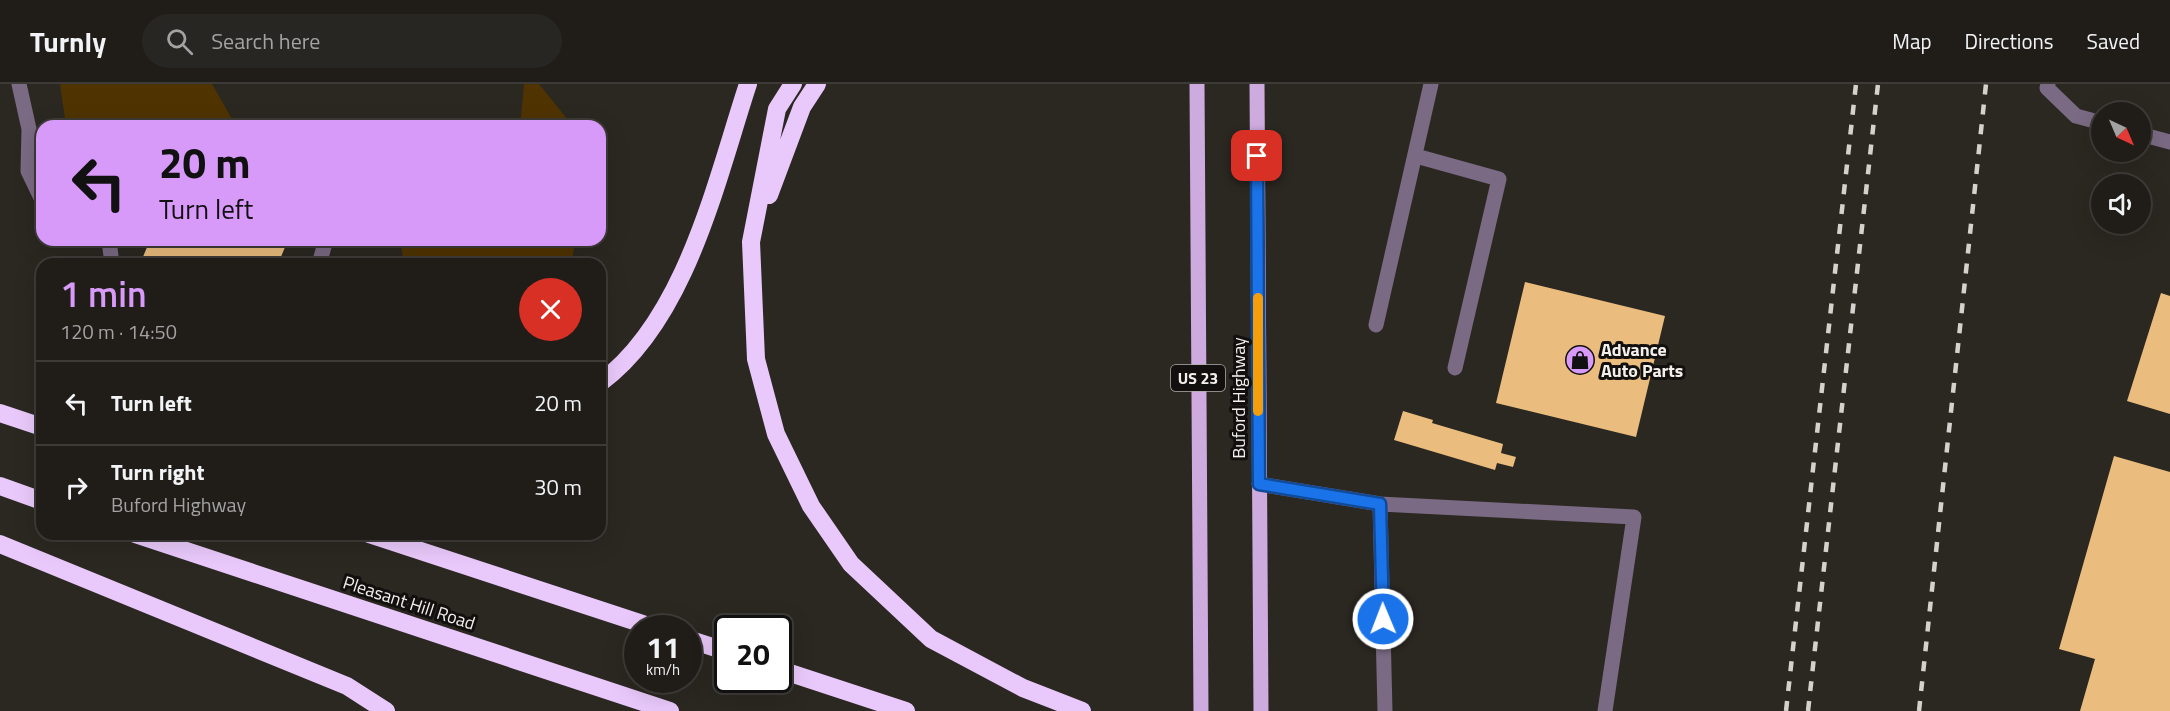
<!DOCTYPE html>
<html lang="en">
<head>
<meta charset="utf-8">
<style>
  body { margin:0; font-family:"Titillium Web",sans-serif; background:#282622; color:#f1f3f6; height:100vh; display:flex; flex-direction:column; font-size:22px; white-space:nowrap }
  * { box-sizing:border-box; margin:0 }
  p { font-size:20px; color:#a2a2a2 }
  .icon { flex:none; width:33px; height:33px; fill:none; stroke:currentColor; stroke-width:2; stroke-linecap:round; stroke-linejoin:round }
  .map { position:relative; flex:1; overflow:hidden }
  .side { position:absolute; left:36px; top:174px; width:570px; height:282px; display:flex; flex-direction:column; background:#201d19; border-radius:18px; box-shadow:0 6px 24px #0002,0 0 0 2px #3d3b38 }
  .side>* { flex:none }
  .guide { position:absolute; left:36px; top:36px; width:570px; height:126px; border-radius:18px; box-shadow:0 6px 24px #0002,0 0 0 2px #3d3b38; background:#d89af8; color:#111; overflow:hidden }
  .needle { width:39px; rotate:136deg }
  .controls { position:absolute; left:2091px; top:18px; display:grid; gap:12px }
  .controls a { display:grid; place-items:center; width:60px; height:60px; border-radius:50%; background:#201d19; box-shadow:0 6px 24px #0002,0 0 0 2px #3d3b38; font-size:30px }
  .speed { position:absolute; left:624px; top:531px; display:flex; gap:12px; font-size:30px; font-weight:700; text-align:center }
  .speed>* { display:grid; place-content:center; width:78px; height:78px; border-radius:50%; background:#201d19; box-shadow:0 6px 24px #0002,0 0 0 2px #3d3b38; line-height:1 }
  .speed small { font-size:15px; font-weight:400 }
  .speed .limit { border:3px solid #111; border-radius:9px; background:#fff; color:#111 }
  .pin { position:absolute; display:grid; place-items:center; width:51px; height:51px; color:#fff; margin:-26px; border-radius:12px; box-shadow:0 3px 9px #0006 }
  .me { position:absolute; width:66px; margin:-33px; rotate:359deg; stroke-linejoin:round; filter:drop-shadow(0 0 4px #0008) }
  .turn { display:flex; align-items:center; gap:21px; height:126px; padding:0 24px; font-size:27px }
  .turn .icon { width:78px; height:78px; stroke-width:2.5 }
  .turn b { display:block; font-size:42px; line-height:51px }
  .round { display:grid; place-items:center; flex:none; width:63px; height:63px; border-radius:32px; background:#282622 }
  .overview { display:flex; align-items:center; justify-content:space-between; height:102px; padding:0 24px }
  h1 { font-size:36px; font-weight:600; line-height:45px; color:#d89af8 }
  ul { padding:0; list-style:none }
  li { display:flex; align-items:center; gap:18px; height:84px; padding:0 24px; border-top:2px solid #3d3b38 }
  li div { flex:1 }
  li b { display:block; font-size:22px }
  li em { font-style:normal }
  header { display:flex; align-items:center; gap:36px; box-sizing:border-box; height:84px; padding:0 30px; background:#201d19; border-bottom:2px solid #3d3b38 }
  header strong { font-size:28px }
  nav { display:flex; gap:33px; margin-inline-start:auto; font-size:21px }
  .search { width:420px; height:54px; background:#282622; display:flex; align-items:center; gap:15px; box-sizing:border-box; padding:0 21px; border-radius:33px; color:#a2a2a2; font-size:22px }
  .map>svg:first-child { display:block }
</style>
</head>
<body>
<header>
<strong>Turnly</strong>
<div class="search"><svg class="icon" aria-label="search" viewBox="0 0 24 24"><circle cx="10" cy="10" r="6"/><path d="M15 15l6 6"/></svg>Search here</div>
<nav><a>Map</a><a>Directions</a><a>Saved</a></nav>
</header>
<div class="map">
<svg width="2170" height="627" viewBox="0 0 2170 627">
  <rect width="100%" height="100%" fill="#2b2721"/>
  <path fill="#4f3401" d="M60,0H212L236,42H132L106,35L103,42H66Z
    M524,0H539L573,42H520Z
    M400,156H576L571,180H404Z"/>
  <path fill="#eabd7e" d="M150,156H288L278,180H140Z
    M1525,198L1665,232L1636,353L1496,319Z
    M2161,209L2170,212V330L2127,317Z
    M1403,327L1433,336L1432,339L1503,360L1501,369L1516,373L1513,383L1497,379L1495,386L1394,356Z
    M2114,372L2170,388V627H2080L2095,575L2059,565Z"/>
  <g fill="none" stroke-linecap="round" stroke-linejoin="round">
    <path stroke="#7a6a83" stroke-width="15" d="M19,0L29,45L28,87L42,116
      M2048,0L2047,4L2076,32L2102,39
      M2140,50L2170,58
      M1416,72L1499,95L1455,284
      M109,156L112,180
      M319,180L326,156
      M1376,241L1431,0
      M1259,400L1380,420L1385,627
      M1380,420L1634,433L1605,627"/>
    <path stroke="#cdabdf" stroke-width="15" d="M1197,0L1201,627
      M1257,0L1261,627"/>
    <path stroke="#e9c9fb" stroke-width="18" d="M793,0L777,25L751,158L756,275L776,350L811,422L851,480L931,555L1023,604L1082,627
      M769,111L802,23L817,0
      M600,299C686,236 716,97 748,0
      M0,329L42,343
      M0,402L42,417
      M135,450L670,627
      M369,450L655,544
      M0,460L347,602L386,627
      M688,555L728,568
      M778,585L906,627"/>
    <path stroke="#d5d2cd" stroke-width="4.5" stroke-dasharray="10 10" stroke-linecap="butt" d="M1786,627L1856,0
      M1808,627L1878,0
      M1919,627L1986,0"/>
  </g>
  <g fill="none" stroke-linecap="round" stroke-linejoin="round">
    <g stroke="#114b97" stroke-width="15">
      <path id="route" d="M1257,72L1259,400L1380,420L1383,535"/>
    </g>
    <use href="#route" stroke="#1a73e8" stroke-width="10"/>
    <path stroke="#f59e0b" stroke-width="10" d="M1258,214V327"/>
  </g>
  <defs>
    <g id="shop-disc" transform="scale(1.5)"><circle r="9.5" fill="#d89af8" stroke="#12100e"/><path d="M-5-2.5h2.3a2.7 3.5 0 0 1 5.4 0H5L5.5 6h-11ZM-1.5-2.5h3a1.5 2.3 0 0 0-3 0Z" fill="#111"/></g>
  </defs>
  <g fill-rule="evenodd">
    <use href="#shop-disc" x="1580" y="276"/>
  </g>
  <g text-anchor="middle" stroke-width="6" stroke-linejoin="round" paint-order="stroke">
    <rect fill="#12100e" stroke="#b0ada9" stroke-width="1.5" x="1171" y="281" width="54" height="26" rx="4.5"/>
    <g font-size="16" font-weight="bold" fill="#f3f0ec">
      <text x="1198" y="300">US 23</text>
    </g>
    <g font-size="18" font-weight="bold" fill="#f3f0ec" stroke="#12100e" text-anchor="start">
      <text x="1601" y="272">Advance<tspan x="1601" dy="21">Auto Parts</tspan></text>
    </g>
    <g font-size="18" fill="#f3f0ec" stroke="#12100e">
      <text transform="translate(1239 314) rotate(-90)" y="6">Buford Highway</text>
      <text transform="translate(409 519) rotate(18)" y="6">Pleasant Hill Road</text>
    </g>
  </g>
</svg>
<div class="controls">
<a><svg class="needle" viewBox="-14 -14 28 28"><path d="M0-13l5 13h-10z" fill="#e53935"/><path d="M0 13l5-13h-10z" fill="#a2a2a2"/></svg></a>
<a><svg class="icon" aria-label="sound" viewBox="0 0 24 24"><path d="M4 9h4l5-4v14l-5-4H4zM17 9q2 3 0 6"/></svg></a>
</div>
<div class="speed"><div>11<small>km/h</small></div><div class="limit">20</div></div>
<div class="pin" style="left:1257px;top:72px;background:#d93025"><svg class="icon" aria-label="arrive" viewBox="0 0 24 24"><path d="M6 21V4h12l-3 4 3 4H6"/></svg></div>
<svg class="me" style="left:1383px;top:535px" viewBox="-20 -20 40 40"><circle r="17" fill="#1a73e8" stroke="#fff" stroke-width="3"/><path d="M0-11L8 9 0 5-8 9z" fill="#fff"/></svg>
<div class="guide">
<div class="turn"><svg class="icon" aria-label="left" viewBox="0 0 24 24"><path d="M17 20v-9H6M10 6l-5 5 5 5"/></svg><div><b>20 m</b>Turn left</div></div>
</div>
<section class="side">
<div class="overview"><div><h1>1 min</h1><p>120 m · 14:50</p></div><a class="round" style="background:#d93025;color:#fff"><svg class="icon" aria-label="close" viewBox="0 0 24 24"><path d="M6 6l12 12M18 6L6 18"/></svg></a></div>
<ul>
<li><svg class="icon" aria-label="left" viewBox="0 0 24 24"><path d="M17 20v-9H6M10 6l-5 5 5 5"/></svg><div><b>Turn left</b></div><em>20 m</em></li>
<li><svg class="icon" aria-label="right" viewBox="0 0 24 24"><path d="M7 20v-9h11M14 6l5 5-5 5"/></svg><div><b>Turn right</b><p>Buford Highway</p></div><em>30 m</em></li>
</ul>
</section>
</div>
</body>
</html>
